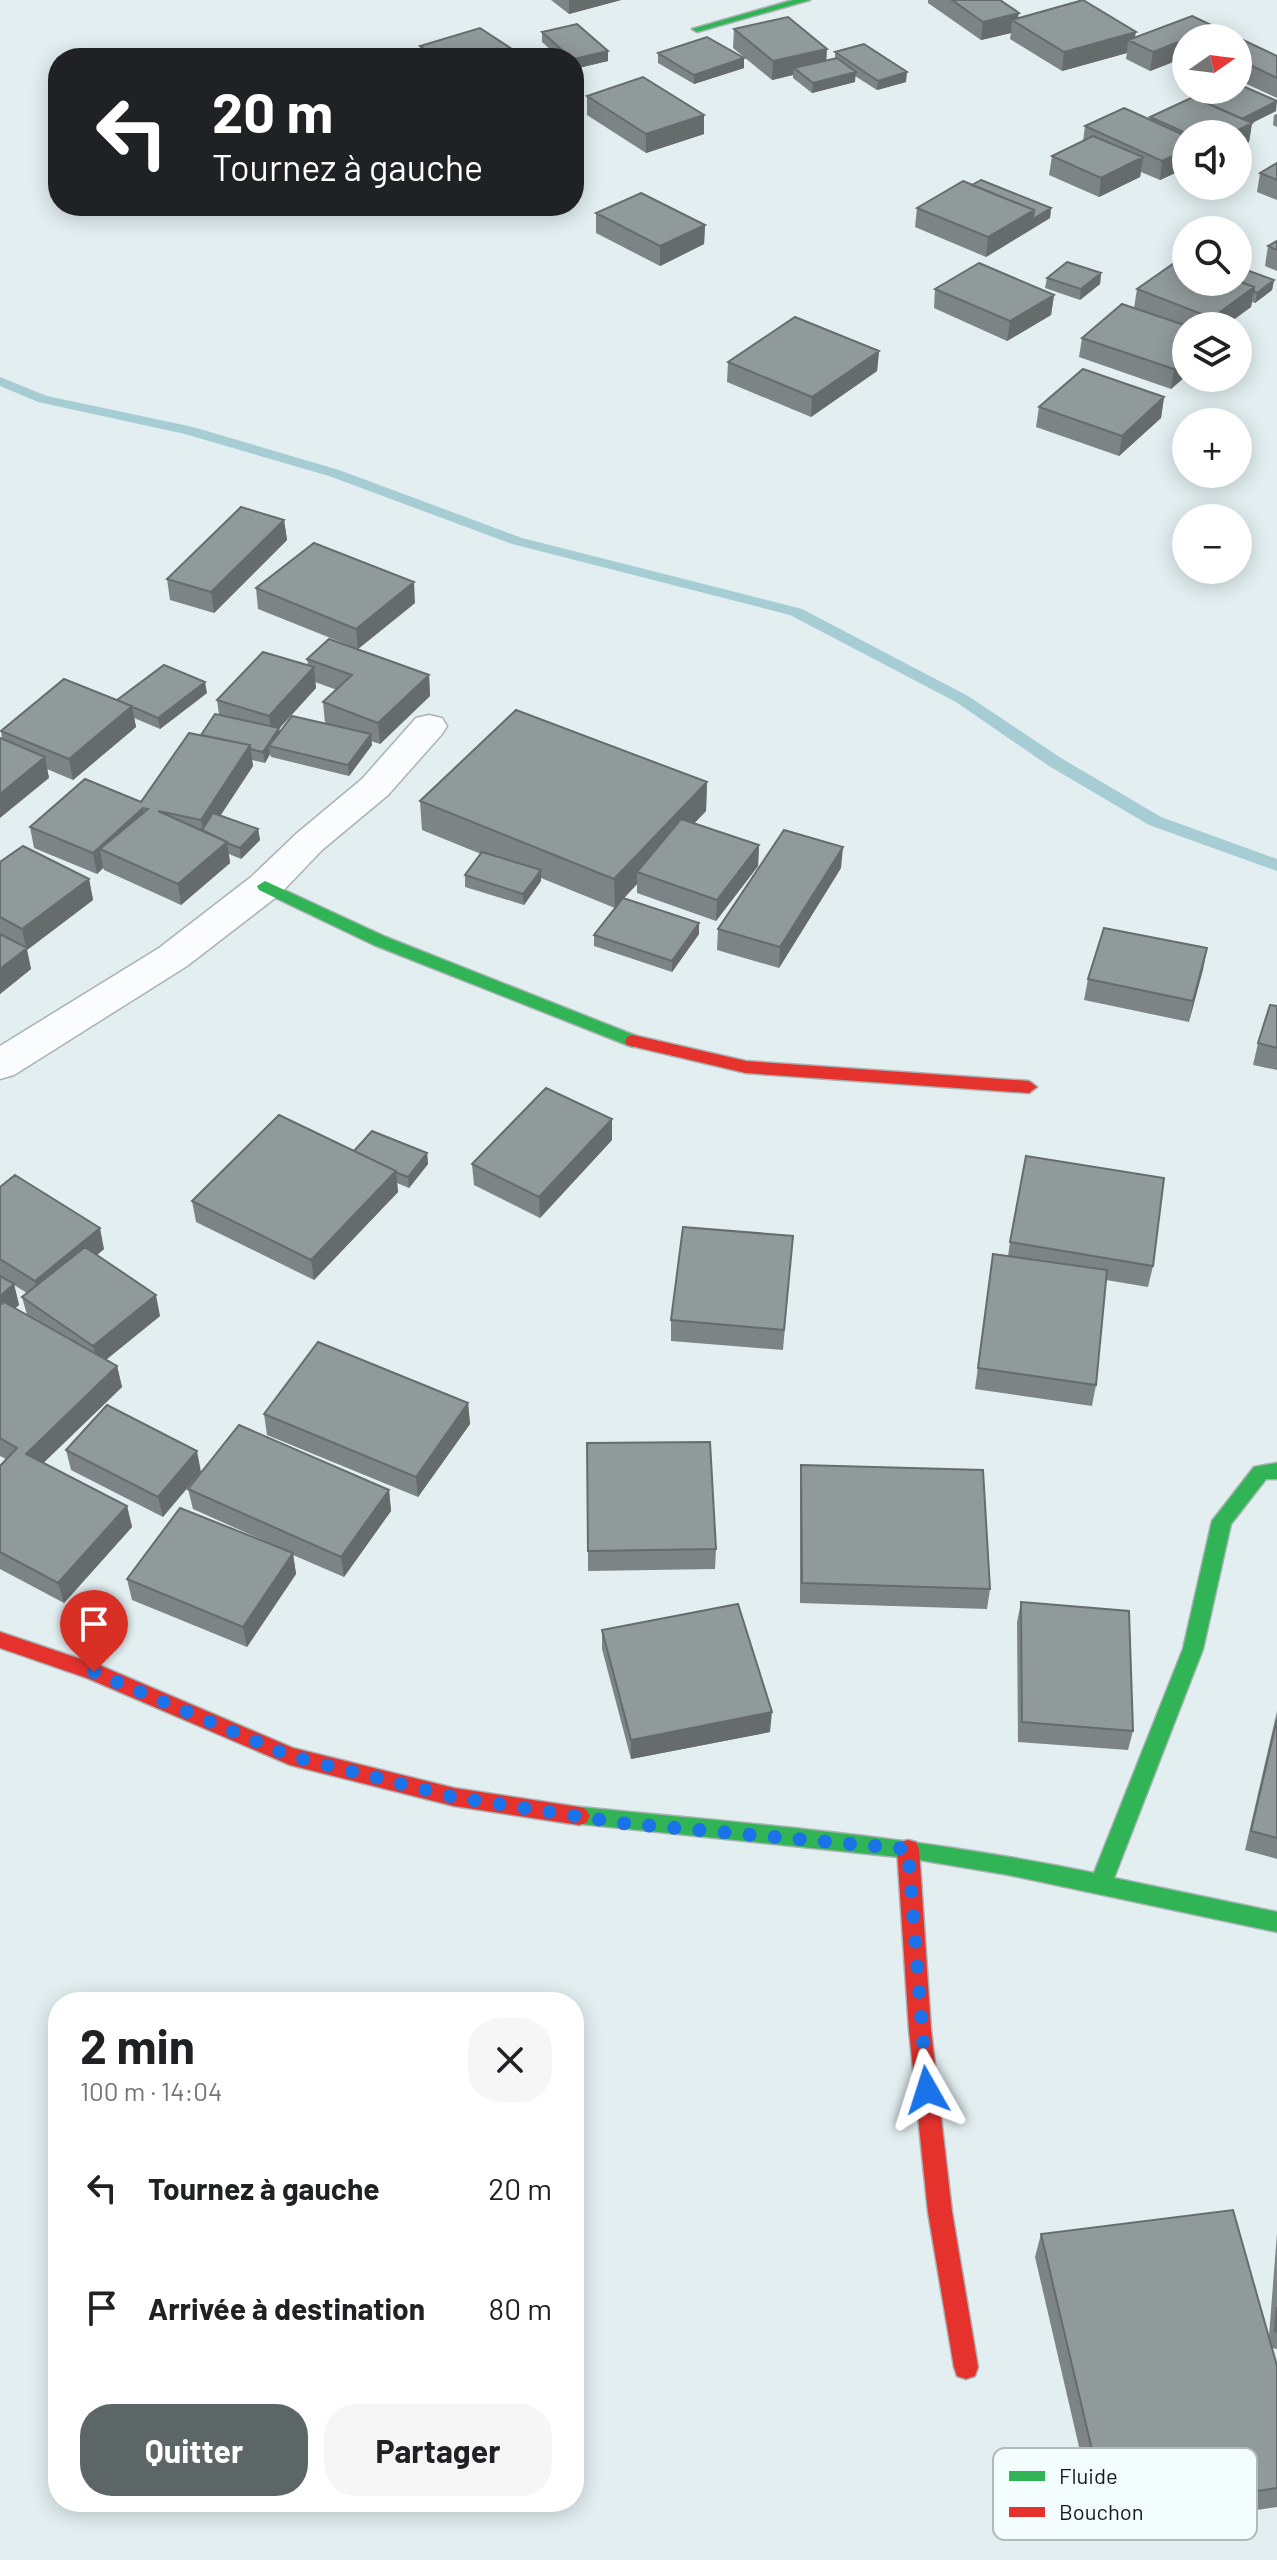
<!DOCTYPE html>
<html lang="fr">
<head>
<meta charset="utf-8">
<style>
  body { margin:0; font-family:Barlow,sans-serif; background:#f6f6f6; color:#202124; height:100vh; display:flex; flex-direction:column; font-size:30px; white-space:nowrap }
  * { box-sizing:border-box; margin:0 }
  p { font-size:26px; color:#757577 }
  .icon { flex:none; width:44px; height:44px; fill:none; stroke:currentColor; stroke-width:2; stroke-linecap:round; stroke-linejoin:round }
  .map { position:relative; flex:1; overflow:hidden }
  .drawer { position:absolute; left:48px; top:1992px; width:536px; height:520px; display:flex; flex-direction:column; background:#fff; border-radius:32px; box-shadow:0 4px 20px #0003 }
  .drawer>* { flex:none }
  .hud { position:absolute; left:48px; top:48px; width:536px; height:168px; border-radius:32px; box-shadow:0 4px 20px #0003; background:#202124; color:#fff; overflow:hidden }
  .needle { width:52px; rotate:76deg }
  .tools { position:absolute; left:1172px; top:24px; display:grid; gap:16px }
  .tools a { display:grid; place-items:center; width:80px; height:80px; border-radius:50%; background:#fff; box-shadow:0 4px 20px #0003; font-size:40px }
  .pin { position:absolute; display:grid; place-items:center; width:68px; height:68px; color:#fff; margin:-82px -34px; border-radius:50% 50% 50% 0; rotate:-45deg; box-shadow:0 0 8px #0007 }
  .pin .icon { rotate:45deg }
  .me { position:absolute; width:88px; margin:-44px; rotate:354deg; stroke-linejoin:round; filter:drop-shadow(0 0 6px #0008) }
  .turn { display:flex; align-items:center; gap:28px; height:168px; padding:0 32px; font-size:36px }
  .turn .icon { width:104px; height:104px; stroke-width:2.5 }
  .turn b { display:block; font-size:56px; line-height:68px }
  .round { display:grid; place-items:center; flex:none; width:84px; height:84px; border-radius:32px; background:#f6f6f6 }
  .head { display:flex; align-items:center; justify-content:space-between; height:136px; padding:0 32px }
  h1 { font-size:48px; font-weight:700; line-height:60px }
  .action { display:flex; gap:16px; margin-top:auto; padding:16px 32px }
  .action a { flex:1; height:92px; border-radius:32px; background:#5c6667; color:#fff; font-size:32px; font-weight:700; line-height:92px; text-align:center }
  .action a+a { background:#f6f6f6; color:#202124 }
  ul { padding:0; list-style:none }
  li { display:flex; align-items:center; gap:24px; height:120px; padding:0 32px }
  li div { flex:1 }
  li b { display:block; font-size:30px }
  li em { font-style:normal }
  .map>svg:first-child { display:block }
</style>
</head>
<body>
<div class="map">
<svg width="1277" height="2560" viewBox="0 0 1277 2560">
  <rect width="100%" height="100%" fill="#e2eef0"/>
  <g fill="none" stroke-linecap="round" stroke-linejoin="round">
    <path fill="#a6cdd3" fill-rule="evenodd" d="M0,377L47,396L193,427L339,470L522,538L802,609L968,696L1061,758L1161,817L1277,859V871L1149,825L1049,766L956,702L790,615L512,544L329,476L185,434L38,402L0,386Z"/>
    <g stroke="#a9b3b4" stroke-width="3">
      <path id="street" d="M429,715L442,718L447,726L442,734L388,795L322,850L279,895L187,966L14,1075L0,1079V1046L159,948L251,877L296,834L362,779L416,718Z"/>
    </g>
    <g stroke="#a9b3b4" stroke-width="3">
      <path id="fast" d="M793,0H810L697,32L692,29Z
        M265,881L386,937L639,1037L641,1041L633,1047L627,1045L374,945L259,890L257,886Z
        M1277,1463V1479H1266L1231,1524L1203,1649L1114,1878L1277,1912V1932L1009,1875L908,1858L572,1823L568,1816L572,1809L579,1807C753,1824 922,1837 1094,1873L1183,1649L1212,1521L1254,1467Z"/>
    </g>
    <g stroke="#a9b3b4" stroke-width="3">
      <path id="jam" d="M633,1035L746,1061L1029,1081L1037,1087L1029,1093L746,1073L627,1045L625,1041L627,1037Z
        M0,1632L101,1666L293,1748L454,1788L579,1807L586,1809L590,1816L586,1823L579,1825L454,1806L290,1765L87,1678L0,1648Z
        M908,1840L916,1842L919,1849L931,2030L952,2212L978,2367L975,2376L966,2379L957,2376L954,2367L928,2212L909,2030L897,1849L900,1842Z"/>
    </g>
    <use href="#street" fill="#fbfcfd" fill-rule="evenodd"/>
    <use href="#fast" fill="#30b455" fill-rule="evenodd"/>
    <use href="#jam" fill="#e5322d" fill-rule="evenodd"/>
  </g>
  <path fill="#7d8485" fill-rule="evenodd" d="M551,0H621L569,14Z
    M928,0H1000L1018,18L1135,38L1192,16L1277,56V98L1238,80V38H1186V57L1150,71L1126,59L1127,53L1062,71L1010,39L1011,33L981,40L928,3Z
    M734,29L827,60L835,58V52L906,82L877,90L855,76V82L812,93L793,78V75L772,80L733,48Z
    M542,32L608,61L574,69V58H560L542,42Z
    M420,46L524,58H420Z
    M658,53L744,58V68L694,84L658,63Z
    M587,96L704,134L646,153L587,115Z
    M1195,98L1276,111L1252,123L1249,142L1238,148V134H1186V168L1160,180L1141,172L1140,177L1099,197L1049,175L1052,156L1083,141L1085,126L1150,119V117Z
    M1277,114V127L1273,125L1274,115Z
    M1277,163V200L1257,192L1260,173Z
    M972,185L1051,208L1050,218L986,257L915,227L917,208Z
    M596,213L705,225L704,244L660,266L596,233Z
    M1277,241V271L1265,266L1268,246Z
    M1186,262L1274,280L1272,290L1255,303L1252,302L1251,307L1225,326H1186V376L1171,389L1079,357L1082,338L1134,308L1137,289Z
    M1101,273L1100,284L1080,300L1045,288L1047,278Z
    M935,289L1054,295L1051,315L1007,341L934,308Z
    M879,351L877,371L811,417L727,382L728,362Z
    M1164,397L1161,418L1119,456L1036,427L1039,407Z
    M284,520L287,540L214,613L170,600L167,579Z
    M256,588L415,603L358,649L258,609Z
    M307,659L429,675L430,696L380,744L371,741L372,745L349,776L271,757L270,754L265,763L252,760L253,766L220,816L258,829L260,840L241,859L229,854L230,863L181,905L104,870L103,868L97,874L34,848L30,827L141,802L219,715L217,700L308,665ZM315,682L337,690L323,702L325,723L280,732L279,728L316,688Z
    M207,693L160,729L134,718L136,727L73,780L47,769L49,778L2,739L1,731L117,700Z
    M707,782L706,811L694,823L759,845L758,866L716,921L637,893V884L624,898L699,923V934L672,972L594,946V935L615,908L541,878V881L524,905L465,887V875L481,854L422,830L420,801Z
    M0,862L89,879L93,900L27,950L31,969L0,994Z
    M841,868L779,968L717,950L718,929Z
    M1207,948L1189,1022L1084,1000L1088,979Z
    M1277,1006V1070L1253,1065L1258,1043Z
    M612,1119V1140L540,1218L474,1185L472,1164Z
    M354,1151L427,1153L428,1164L409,1188L397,1183L398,1192L314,1280L196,1222L192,1201Z
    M0,1187L104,1249L97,1255L160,1316L106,1360L117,1366L122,1387L43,1463L127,1506L132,1527L64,1603L0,1569V1466L6,1459L0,1456ZM14,1285L27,1293L22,1297L27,1315L15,1308L19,1305Z
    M1010,1242L1153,1266L1148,1287L1106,1280L1096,1385L1092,1406L975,1389L993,1254L1008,1256Z
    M791,1257L783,1350L671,1341V1320Z
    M468,1403L470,1424L418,1497L267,1435L264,1414Z
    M66,1450L197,1451L163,1517L71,1470Z
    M801,1465L990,1589L987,1609L800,1603V1486Z
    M188,1489L389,1490L391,1511L344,1577L293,1555L296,1574L247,1647L132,1600L127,1579L271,1544L193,1509Z
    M716,1549L715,1569L588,1571V1551Z
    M1021,1602L1133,1731L1128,1750L1018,1742L1017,1622Z
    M602,1630L770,1732L631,1759L602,1649Z
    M1277,1711V1859L1245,1850Z
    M1277,2233V2349L1272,2348L1277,2366V2507L1099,2533L1035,2257L1041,2234L1269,2336Z"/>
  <path fill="#666c6c" d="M569,0H621L569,14Z
    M1019,13L1017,23L1012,20L1011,33L981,40L983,22Z
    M1136,32L1134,43L1128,40L1127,53L1062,71L1064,52Z
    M1186,39V57L1150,71L1153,52Z
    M827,49L826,67L794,68L793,75L772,80L773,61Z
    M608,51V61L574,69V59Z
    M744,58V68L694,84V75Z
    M856,72L855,82L812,93L813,83Z
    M907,72L906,82L877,90L878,81Z
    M1277,101L1276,111L1236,131L1237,121Z
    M704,115V134L646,153V134Z
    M1252,123L1249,142L1238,148V134H1231Z
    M1186,150V168L1160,180L1162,161Z
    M1143,157L1140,177L1099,197L1101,178Z
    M1051,208L1050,218L1032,229L1033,219Z
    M1034,210L1032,229L986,257L988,237Z
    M705,225L704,244L660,266V246Z
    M1101,273L1100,284L1080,300L1081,289Z
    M1274,280L1272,290L1255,303L1257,293Z
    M1254,287L1251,307L1225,326H1211L1212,318Z
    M1054,295L1051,315L1007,341L1010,321Z
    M879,351L877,371L811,417L812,397Z
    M1186,359V376L1171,389L1174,369Z
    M1164,397L1161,418L1119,456L1122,436Z
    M284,520L287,540L214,613L211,592Z
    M414,582L415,603L358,649L356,629Z
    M314,667L316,688L279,729L280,739L269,746L270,754L265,763L263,752L272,737L269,716Z
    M429,675L430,696L380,744L378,723Z
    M205,682L207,693L160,729L158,718Z
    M132,706L136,727L73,780L69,759Z
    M371,734L372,745L349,776L348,765Z
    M250,745L253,766L207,836L203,834L201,820Z
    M45,757L49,778L0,818V794Z
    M707,782L706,811L646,875L637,872V884L615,908L614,879Z
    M143,808L147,829L100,849L103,868L97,874L93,853Z
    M258,829L260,840L241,859L240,848Z
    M227,842L230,863L181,905L178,884Z
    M759,845L758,866L716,921L717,900Z
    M843,847L841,868L779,968L780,947Z
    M541,870V881L524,905L523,894Z
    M89,879L93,900L27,950L31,969L0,994V969L26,948L22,929Z
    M699,923V934L672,972V961Z
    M1207,948L1203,970L1189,1022L1193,1001Z
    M612,1119V1140L540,1218L539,1197Z
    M427,1153L428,1164L409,1188L408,1177Z
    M396,1171L398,1192L314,1280L311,1260Z
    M100,1228L104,1249L40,1302L35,1281Z
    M14,1284L19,1305L0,1321V1296Z
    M156,1295L160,1316L98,1366L93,1346Z
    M117,1366L122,1387L31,1475L26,1454Z
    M468,1403L470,1424L418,1497L416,1477Z
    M197,1451L201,1472L163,1517L158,1497Z
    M389,1490L391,1511L344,1577L341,1557Z
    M127,1506L132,1527L64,1603L58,1583Z
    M293,1553L296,1574L247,1647L243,1627Z
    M772,1712L770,1732L631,1759V1740Z
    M574,2320H576L577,2336H574Z"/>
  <path fill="#919a9b" stroke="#666c6c" stroke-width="2" d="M952,0H1000L1019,13L983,22Z
    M1083,0L1136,32L1064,52L1012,20Z
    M1192,16L1277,56V78L1238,59V38H1186V39L1153,52L1128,40Z
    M788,17L827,49L773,61L734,29Z
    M577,24L608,51L574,59L571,58L542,32Z
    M480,28L524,57L520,58H437L420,46Z
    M707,37L744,58L694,75L658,53Z
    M864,44L907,72L878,81L835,52Z
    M837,58L856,72L813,83L794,68Z
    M643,77L704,115L646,134L587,96Z
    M1238,84L1277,101L1242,119L1195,98L1213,90H1238Z
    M1193,97L1252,123L1231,134H1188L1150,117Z
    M1124,108L1186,136V150L1162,161L1085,126Z
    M1093,136L1143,157L1101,178L1052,156Z
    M1277,163V180L1260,173Z
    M981,180L1051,208L1033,219L1034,210L972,185Z
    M963,181L1034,210L988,237L917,208Z
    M641,193L705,225L660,246L596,213Z
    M1277,241V250L1268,246Z
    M1180,259L1186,262V282L1238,281L1254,287L1212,318L1137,289Z
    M1067,262L1101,273L1081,289L1047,278Z
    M979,263L1054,295L1010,321L935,289Z
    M1238,267L1274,280L1257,293L1254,292V287L1238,281Z
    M1122,304L1187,326H1186V359L1174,369L1082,338Z
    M795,317L879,351L812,397L728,362Z
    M1083,369L1164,397L1122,436L1039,407Z
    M241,507L284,520L211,592L167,579Z
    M314,543L414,582L356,629L256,588Z
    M329,639L429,675L378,723L323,702L352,675L307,659Z
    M263,652L314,667L269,716L217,700Z
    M164,665L205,682L158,718L117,700Z
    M64,679L132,706L69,759L1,731Z
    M516,710L707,782L614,879L420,801Z
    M215,714L279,728L263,752L250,749V745L201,735Z
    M292,716L371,734L348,765L269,746Z
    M189,733L250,745L201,820L158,811L227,842L178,884L100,849L148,809L143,808L93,853L30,827L85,779L141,802Z
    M0,738L45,757L0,794Z
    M213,813L258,829L240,848L227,843V842L200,829L202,830Z
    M681,819L759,845L717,900L637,872Z
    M784,830L843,847L780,947L718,929Z
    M23,846L89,879L22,929L0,917V862Z
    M482,852L541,870L523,894L465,875Z
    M623,898L699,923L672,961L594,935Z
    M1104,928L1207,948L1193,1001L1088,979Z
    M0,934L27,948L0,969Z
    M1270,1005L1277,1006V1048L1258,1043Z
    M546,1088L612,1119L539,1197L472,1164Z
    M279,1115L396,1171L311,1260L192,1201Z
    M372,1131L427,1153L408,1177L395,1172L396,1171L354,1151Z
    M1026,1156L1164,1178L1153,1266L1010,1242Z
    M15,1175L100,1228L35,1281L0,1259V1187Z
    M683,1227L793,1236L784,1330L671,1320Z
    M85,1247L156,1295L93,1346L22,1297Z
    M993,1254L1107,1270L1096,1385L978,1368Z
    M0,1276L14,1284L0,1296Z
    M4,1302L117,1366L26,1454L127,1506L58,1583L0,1552V1466L17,1448L0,1438V1305Z
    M318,1342L468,1403L416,1477L264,1414Z
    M107,1405L197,1451L158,1497L66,1450Z
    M239,1425L389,1490L341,1557L188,1489Z
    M710,1442L716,1549L588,1551L587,1443Z
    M801,1465L983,1470L990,1589L802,1583Z
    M180,1508L293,1553L243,1627L127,1579Z
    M1021,1602L1129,1611L1133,1731L1022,1722Z
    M738,1604L772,1712L631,1740L602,1630Z
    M1277,1719V1838L1251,1831Z
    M1233,2210L1277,2366V2488L1107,2513L1041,2234Z
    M1277,2307V2332L1275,2331Z"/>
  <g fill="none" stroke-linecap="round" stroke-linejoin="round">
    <path stroke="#1a73e8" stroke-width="14" stroke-dasharray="0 25.2" d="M94,1672L290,1756L454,1797L621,1823L908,1849L927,2090"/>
  </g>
  <rect x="993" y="2448" width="264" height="92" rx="12" fill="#f4fdfe" stroke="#b1baba" stroke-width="2"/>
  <rect x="1009" y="2471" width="36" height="10" fill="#30b455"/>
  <rect x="1009" y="2507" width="36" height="10" fill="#e5322d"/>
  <g font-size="22" fill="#141c1d">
    <text x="1059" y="2484">Fluide</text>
    <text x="1059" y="2520">Bouchon</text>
  </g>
</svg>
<div class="tools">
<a><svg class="needle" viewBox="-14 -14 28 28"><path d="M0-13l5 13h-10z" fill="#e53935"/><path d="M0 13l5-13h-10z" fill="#757577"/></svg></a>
<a><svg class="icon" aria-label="sound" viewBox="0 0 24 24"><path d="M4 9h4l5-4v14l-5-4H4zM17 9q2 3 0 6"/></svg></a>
<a><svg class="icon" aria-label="search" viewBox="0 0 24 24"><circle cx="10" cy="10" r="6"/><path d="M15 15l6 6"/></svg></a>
<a><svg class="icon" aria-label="layers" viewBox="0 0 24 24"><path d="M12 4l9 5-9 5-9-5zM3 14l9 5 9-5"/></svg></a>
<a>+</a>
<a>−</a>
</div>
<div class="pin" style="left:94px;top:1672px;background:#d93025"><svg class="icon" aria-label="arrive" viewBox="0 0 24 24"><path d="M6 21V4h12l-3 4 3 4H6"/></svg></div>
<svg class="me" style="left:927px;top:2090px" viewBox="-20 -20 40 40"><path d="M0-17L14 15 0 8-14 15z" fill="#1a73e8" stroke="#fff" stroke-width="4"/></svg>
<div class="hud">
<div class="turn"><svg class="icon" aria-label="left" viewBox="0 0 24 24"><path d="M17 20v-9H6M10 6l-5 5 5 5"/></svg><div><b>20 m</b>Tournez à gauche</div></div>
</div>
<section class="drawer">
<div class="head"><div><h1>2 min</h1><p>100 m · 14:04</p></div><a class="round"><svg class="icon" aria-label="close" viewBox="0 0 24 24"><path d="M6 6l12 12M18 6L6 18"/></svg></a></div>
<ul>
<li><svg class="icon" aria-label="left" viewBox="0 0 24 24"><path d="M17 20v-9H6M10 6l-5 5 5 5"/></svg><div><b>Tournez à gauche</b></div><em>20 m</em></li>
<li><svg class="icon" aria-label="arrive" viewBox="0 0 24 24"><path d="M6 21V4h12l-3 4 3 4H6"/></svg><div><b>Arrivée à destination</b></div><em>80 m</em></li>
</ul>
<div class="action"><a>Quitter</a><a>Partager</a></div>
</section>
</div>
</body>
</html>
